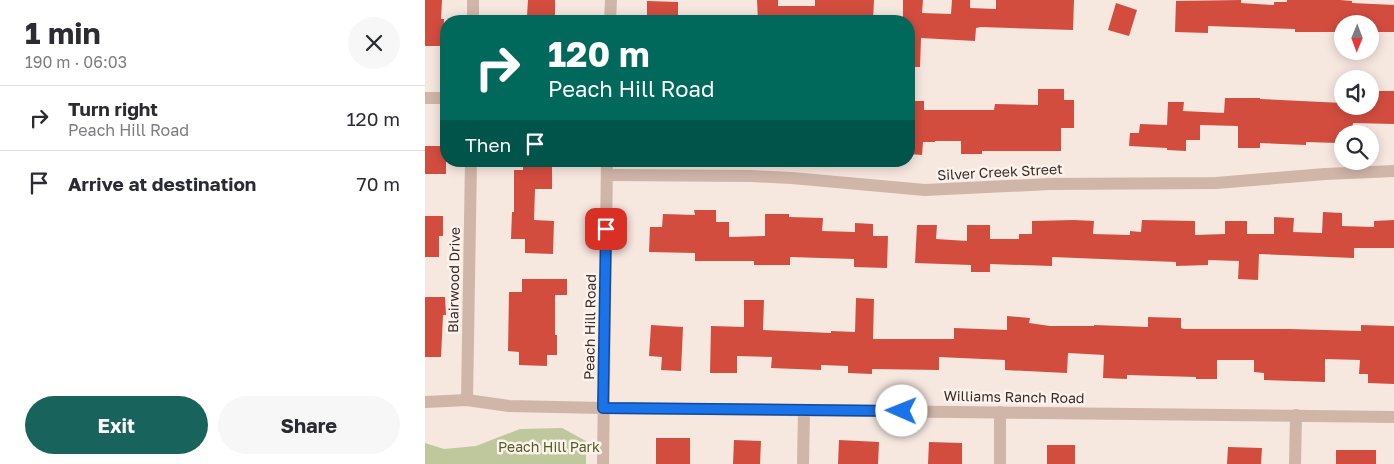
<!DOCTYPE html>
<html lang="en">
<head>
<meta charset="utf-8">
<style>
  body { margin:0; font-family:"Golos Text",sans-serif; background:#f7f7f7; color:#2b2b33; height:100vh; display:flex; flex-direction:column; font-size:19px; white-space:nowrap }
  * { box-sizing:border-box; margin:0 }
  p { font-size:16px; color:#7c7c81 }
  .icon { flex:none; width:28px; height:28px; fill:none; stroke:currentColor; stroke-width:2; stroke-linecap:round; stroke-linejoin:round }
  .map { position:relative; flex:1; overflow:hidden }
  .panel { display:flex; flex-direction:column; background:#fff; width:425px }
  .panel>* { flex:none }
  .top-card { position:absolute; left:15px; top:15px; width:475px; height:152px; border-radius:20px; box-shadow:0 2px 12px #0003; background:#00695c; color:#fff; overflow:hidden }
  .needle { width:32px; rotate:181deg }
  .controls { position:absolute; left:909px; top:15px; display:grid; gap:10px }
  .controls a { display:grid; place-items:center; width:45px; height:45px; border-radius:50%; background:#fff; box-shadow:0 2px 12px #0003; font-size:25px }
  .pin { position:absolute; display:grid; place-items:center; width:42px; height:42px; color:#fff; margin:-21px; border-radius:10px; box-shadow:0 2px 8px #0006 }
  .me { position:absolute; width:55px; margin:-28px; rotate:271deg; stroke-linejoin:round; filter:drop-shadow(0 0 4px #0008) }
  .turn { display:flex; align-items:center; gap:18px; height:105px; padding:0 25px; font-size:22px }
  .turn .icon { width:65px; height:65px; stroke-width:2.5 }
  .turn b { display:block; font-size:35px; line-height:42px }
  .then { display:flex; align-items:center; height:48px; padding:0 25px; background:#0003; gap:10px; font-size:19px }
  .round { display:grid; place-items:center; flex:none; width:52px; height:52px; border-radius:26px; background:#f7f7f7 }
  .head { display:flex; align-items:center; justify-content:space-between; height:85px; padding:0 25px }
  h1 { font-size:30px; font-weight:700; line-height:38px }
  .action { display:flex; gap:10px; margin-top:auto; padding:10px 25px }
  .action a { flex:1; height:58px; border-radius:30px; background:#19635d; color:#fff; font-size:20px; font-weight:700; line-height:58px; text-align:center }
  .action a+a { background:#f7f7f7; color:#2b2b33 }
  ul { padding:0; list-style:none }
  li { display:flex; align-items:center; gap:15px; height:65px; padding:0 25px; border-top:1px solid #e1e1e2 }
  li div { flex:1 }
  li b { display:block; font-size:19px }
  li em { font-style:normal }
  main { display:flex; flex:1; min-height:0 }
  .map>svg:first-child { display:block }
</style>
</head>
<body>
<main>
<section class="panel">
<div class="head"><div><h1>1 min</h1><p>190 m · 06:03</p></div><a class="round"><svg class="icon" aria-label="close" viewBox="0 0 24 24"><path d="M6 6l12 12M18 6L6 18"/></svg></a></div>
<ul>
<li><svg class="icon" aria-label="right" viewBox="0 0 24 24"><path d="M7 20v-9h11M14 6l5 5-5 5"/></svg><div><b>Turn right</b><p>Peach Hill Road</p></div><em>120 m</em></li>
<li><svg class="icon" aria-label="arrive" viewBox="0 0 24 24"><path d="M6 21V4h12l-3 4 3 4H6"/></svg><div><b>Arrive at destination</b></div><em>70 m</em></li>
</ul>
<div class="action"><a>Exit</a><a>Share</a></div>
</section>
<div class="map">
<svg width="969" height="464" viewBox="0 0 969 464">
  <rect width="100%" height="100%" fill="#f6e7df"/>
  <path fill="#bfc79c" d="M137,428L161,441V464H0V443L19,449L51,446L95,429Z"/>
  <path fill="#d34d3f" d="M0,0H17L16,19H19L18,46H0Z
    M103,0H130V17L102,16Z
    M332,0H353V6H390V0H449L448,21H333Z
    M478,0H498L497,13L526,14L527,0H545V8L571,9V0H649L648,30L556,27L551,28L550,41L496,38L495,67H484V21H478Z
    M816,0V3L849,5V2H862V0H915L927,1V3L969,5V32H950V24H918V32H870V29L783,26V33L750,32L751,1Z
    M222,1L253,2V21H222Z
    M691,3L712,10L704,36L683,30Z
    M613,89H639V100H649V128H636V151H557V154H536V141H510V142H498L497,155L484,154V101H499V110H569L570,104L613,105Z
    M950,91H969V124L928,123L927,132H914L913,143L881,142V145L835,143V148H813V126L775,125V140H761V151L742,150V148L704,146L705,133H714L715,124L742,125L743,102H759L758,111L799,113L800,98H835V99L918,103V106H950Z
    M0,146H21V174H0Z
    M98,161H127V189H110L109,220L129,221L128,254L100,253V239H86L87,212H89V170H98Z
    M269,210H291V222H304V237L340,236V214H364V217L398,218L397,231L430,232V223L448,224V236H463L462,268L429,267V259L365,257V265H329V261H270V253L224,252L225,227H237L238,214L270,215Z
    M898,212L917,213V226L949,227V221L969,220V248H929V258L834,254L833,280L813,279L814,261L783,260V265L751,266V262L627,257V266L565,264V272H546V265L490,263L492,225H512L511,239L542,241V225H565V239H594V234H607V221L649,220L669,221L668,234L705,235V231L716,232L717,220L770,221V235L800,234V221H822V234H849V217L869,218L868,232L897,233Z
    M0,216H18V236H14V257H0Z
    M97,279H142V295H130V335H132V355H122V366L94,365V352L83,351L84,292H97Z
    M0,297H20L21,315H18L16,357H0Z
    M431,298L449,299L448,339H529V328L582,330V316L605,318L604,323L625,326H669V325L723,327V317L756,318V328L759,329H865L936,331V325L969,326V384L943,383V374H934L935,360L900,359V382L839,380V373L829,372V360H792V379H771V377L702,375V379L678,378L679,355L643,353L642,373L580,370V360L514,357V370L447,369V374L423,373V366L396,365V370L346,368L347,357L312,356V373H285L286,326L319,327V300H339L338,330L406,333V331L430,332Z
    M226,325L258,327L256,371L236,370L237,357L224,356Z
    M231,438H265V464H231Z
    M309,440L336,441L335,464H308Z
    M414,440L454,442L453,464H413Z
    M504,442L537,443V464H503Z
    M622,445H650V464H622Z
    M803,447L837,448L836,464H802Z
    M911,450H951V464H911Z"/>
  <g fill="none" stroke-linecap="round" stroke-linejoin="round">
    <path stroke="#d0b5a9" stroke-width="12" d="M48,21V0
      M0,98H21
      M182,175L326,176L367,178L500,190L625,184L791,183L900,174L969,171
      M42,400L46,161
      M178,408L969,417
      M378,464L379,410
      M575,464V412
      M870,464L871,415"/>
    <path stroke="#d0b5a9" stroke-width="12" d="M185,21L186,0
      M0,402L42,400L84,406L178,408
      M178,464L182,161"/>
  </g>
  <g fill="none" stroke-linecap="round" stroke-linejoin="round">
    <g stroke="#114b97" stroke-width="12">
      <path id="route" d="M181,229L178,408L477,411"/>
    </g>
    <use href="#route" stroke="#1a73e8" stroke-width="9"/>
  </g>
  <g text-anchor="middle" stroke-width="5" stroke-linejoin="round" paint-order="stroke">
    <g font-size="14" fill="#3c2c29" stroke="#fcf3ec">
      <text transform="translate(575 172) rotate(-3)" y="5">Silver Creek Street</text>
      <text transform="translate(29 280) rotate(-89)" y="5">Blairwood Drive</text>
      <text transform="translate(165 327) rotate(-89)" y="5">Peach Hill Road</text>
      <text transform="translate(589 397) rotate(1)" y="5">Williams Ranch Road</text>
    </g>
    <g font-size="14" fill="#525e2a" stroke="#fcf3ec">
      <text x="124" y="452">Peach Hill Park</text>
    </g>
  </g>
</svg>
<div class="controls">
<a><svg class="needle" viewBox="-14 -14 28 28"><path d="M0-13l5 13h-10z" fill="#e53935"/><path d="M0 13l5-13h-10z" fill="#7c7c81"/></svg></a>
<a><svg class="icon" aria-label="sound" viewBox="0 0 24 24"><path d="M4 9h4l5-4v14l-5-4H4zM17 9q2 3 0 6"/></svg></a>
<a><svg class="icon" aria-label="search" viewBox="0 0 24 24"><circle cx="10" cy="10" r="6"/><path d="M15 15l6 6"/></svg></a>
</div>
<div class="pin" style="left:181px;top:229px;background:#d93025"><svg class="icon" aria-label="arrive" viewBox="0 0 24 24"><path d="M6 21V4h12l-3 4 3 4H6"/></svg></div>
<svg class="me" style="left:477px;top:411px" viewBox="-20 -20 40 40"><circle r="19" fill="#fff"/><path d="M0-13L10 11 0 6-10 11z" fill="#1a73e8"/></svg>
<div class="top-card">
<div class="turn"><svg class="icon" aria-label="right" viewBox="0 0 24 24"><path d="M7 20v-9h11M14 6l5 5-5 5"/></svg><div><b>120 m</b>Peach Hill Road</div></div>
<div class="then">Then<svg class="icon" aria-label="arrive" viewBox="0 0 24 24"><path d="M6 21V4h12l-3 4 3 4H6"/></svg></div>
</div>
</div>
</main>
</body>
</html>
